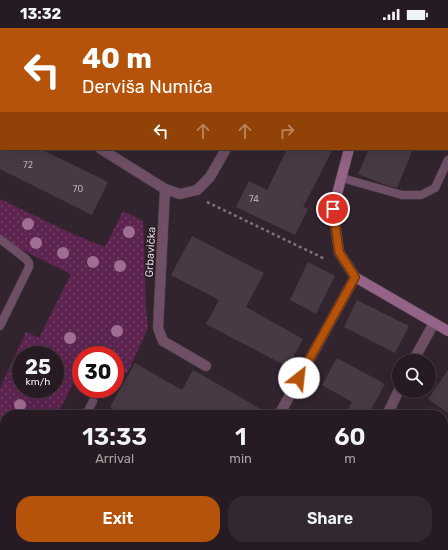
<!DOCTYPE html>
<html lang="en">
<head>
<meta charset="utf-8">
<style>
  body { margin:0; font-family:Rubik,sans-serif; background:#32282f; color:#f1f3f6; height:100vh; display:flex; flex-direction:column; font-size:15px; white-space:nowrap }
  * { box-sizing:border-box; margin:0 }
  p { font-size:13px; color:#a4a1a5 }
  .icon { flex:none; width:22px; height:22px; fill:none; stroke:currentColor; stroke-width:2; stroke-linecap:round; stroke-linejoin:round }
  .map { position:relative; flex:1; overflow:hidden }
  .side { position:absolute; left:0px; top:382px; width:448px; height:140px; display:flex; flex-direction:column; background:#261b22; border-radius:16px 16px 0 0; box-shadow:0 4px 16px #0002,0 0 0 1px #423940 }
  .side>* { flex:none }
  .hud { position:absolute; left:0px; top:0px; width:448px; height:122px; box-shadow:0 4px 16px #0002,0 0 0 1px #423940; background:#b45309; color:#fff; overflow:hidden }
  .tools { position:absolute; left:392px; top:326px; display:grid; gap:8px }
  .tools a { display:grid; place-items:center; width:44px; height:44px; border-radius:50%; background:#261b22; box-shadow:0 4px 16px #0002,0 0 0 1px #423940; font-size:20px }
  .speed { position:absolute; left:12px; top:318px; display:flex; gap:8px; font-size:20px; font-weight:700; text-align:center }
  .speed>* { display:grid; place-content:center; width:52px; height:52px; border-radius:50%; background:#261b22; box-shadow:0 4px 16px #0002,0 0 0 1px #423940; line-height:1 }
  .speed small { font-size:10px; font-weight:400 }
  .speed .limit { border:6px solid #d22; background:#fff; color:#111 }
  .pin { position:absolute; display:grid; place-items:center; width:34px; height:34px; color:#fff; margin:-17px; border:2px solid #fff; border-radius:50%; box-shadow:0 1px 4px #0007 }
  .me { position:absolute; width:44px; margin:-22px; rotate:29deg; stroke-linejoin:round; filter:drop-shadow(0 0 3px #0008) }
  .turn { display:flex; align-items:center; gap:14px; height:84px; padding:0 16px; font-size:18px }
  .turn .icon { width:52px; height:52px; stroke-width:2.5 }
  .turn b { display:block; font-size:28px; line-height:34px }
  .lanes { display:flex; align-items:center; height:38px; padding:0 16px; background:#0003; justify-content:center; gap:20px; direction:ltr }
  .lanes .off { opacity:.35 }
  .eta { display:flex; justify-content:space-evenly; align-items:center; height:68px; text-align:center }
  .eta b { font-size:24px; font-weight:600; line-height:28px }
  .action { display:flex; gap:8px; margin-top:auto; padding:8px 16px }
  .action a { flex:1; height:46px; border-radius:16px; background:#b45309; color:#fff; font-size:16px; font-weight:600; line-height:46px; text-align:center }
  .action a+a { background:#32282f; color:#f1f3f6 }
  .status { display:flex; justify-content:space-between; align-items:center; height:28px; padding:0 20px; background:#261b22; direction:ltr }
  .status svg { height:11px; fill:currentColor }
  .map>svg:first-child { display:block }
</style>
</head>
<body>
<div class="status"><b>13:32</b><svg viewBox="0 0 49 12"><path d="M0 12V9h3v3zM5 12V6h3v6zM10 12V3h3v9zM15 12V0h3v12zM26 1h20v11H26zM47 4h2v5h-2z"/></svg></div>
<div class="map">
<svg width="448" height="522" viewBox="0 0 448 522">
  <defs>
    <pattern id="grass-dots" width="8" height="8" patternUnits="userSpaceOnUse"><rect width="8" height="8" fill="#5d2450"/><path d="M2 2h.1M6 6h.1" fill="none" stroke="#744369" stroke-width="1.8" stroke-linecap="round"/></pattern>
  </defs>
  <rect width="100%" height="100%" fill="#32242e"/>
  <path fill="url(#grass-dots)" fill-rule="evenodd" d="M0,171L73,206L105,219L123,183L143,193L146,280L148,300L127,346L115,340V327H92L89,325L87,327H81V340L57,387H5V487L0,497V360L26,304L39,310L71,246L0,211ZM21,327H55V361H21Z"/>
  <path fill="#483a44" d="M0,121H41L108,154L92,187L0,141Z
    M287,121H333L303,179L308,181L295,207L236,179L249,153L267,162Z
    M369,121H413L397,160L383,156L358,146Z
    M192,208L264,245L246,279L303,311L288,339L206,296L219,272L171,247Z
    M308,234L335,248L316,286L290,272Z
    M357,272L409,298L395,325L344,299Z
    M337,330L385,356L368,387H345L352,374L322,357Z
    M135,335L182,362L193,342L271,387H123L110,379Z
    M448,342V385L428,371Z"/>
  <g fill="none" stroke-linecap="round" stroke-linejoin="round">
    <g stroke="#4d404a" stroke-width="9">
      <path id="lane" d="M75,1L76,0
        M0,75L1,73
        M342,150L402,167H421L435,160L448,132
        M0,211L26,231L29,235V239L0,298
        M86,387L93,373
        M13,522L16,517"/>
    </g>
    <g stroke="#4d404a" stroke-width="11">
      <path id="street" d="M290,1L291,0
        M0,63L1,64
        M101,121L165,161L158,300L163,313L206,338
        M165,161L180,166L197,162L210,149L226,121
        M413,333L434,295
        M279,387L355,249
        M387,387L399,362
        M322,522L325,517"/>
    </g>
    <g stroke="#4d404a" stroke-width="11">
      <path id="secondary" d="M10,1L11,0
        M390,1V0
        M0,12L1,11
        M349,121L333,181L339,224L355,249L448,303"/>
    </g>
    <path stroke="#7e727b" stroke-width="2.5" stroke-dasharray="3 3" stroke-linecap="butt" d="M207,174L323,230L325,229"/>
    <use href="#lane" stroke="#6e4f65" stroke-width="8"/>
    <use href="#street" stroke="#6e4f65" stroke-width="10"/>
    <use href="#secondary" stroke="#946386" stroke-width="10"/>
  </g>
  <g fill="#a06e92">
    <circle cx="28" cy="196" r="6"/>
    <circle cx="129" cy="204" r="6"/>
    <circle cx="36" cy="215" r="6"/>
    <circle cx="63" cy="225" r="6"/>
    <circle cx="93" cy="234" r="6"/>
    <circle cx="120" cy="238" r="6"/>
    <circle cx="117" cy="303" r="6"/>
    <circle cx="70" cy="310" r="6"/>
    <circle cx="20" cy="377" r="6"/>
  </g>
  <g fill="none" stroke-linecap="round" stroke-linejoin="round">
    <g stroke="#753606" stroke-width="10">
      <path id="route" d="M299,350L355,249L339,224L333,181"/>
    </g>
    <use href="#route" stroke="#b45309" stroke-width="7"/>
  </g>
  <g text-anchor="middle" stroke-width="3" stroke-linejoin="round" paint-order="stroke">
    <g font-size="9" fill="#b8adb4">
      <text x="28" y="140">72</text>
      <text x="78" y="164">70</text>
      <text x="254" y="174">74</text>
    </g>
    <g font-size="11" fill="#ddd3da" stroke="#281b24">
      <text transform="translate(150 224) rotate(-87)" y="4">Grbavička</text>
    </g>
  </g>
</svg>
<div class="tools">
<a><svg class="icon" aria-label="search" viewBox="0 0 24 24"><circle cx="10" cy="10" r="6"/><path d="M15 15l6 6"/></svg></a>
</div>
<div class="speed"><div>25<small>km/h</small></div><div class="limit">30</div></div>
<div class="pin" style="left:333px;top:181px;background:#d93025"><svg class="icon" aria-label="arrive" viewBox="0 0 24 24"><path d="M6 21V4h12l-3 4 3 4H6"/></svg></div>
<svg class="me" style="left:299px;top:350px" viewBox="-20 -20 40 40"><circle r="19" fill="#fff"/><path d="M0-13L10 11 0 6-10 11z" fill="#b45309"/></svg>
<div class="hud">
<div class="turn"><svg class="icon" aria-label="left" viewBox="0 0 24 24"><path d="M17 20v-9H6M10 6l-5 5 5 5"/></svg><div><b>40 m</b>Derviša Numića</div></div>
<div class="lanes"><svg class="icon" aria-label="left" viewBox="0 0 24 24"><path d="M17 20v-9H6M10 6l-5 5 5 5"/></svg><svg class="icon off" aria-label="ahead" viewBox="0 0 24 24"><path d="M12 20V5M6 11l6-6 6 6"/></svg><svg class="icon off" aria-label="ahead" viewBox="0 0 24 24"><path d="M12 20V5M6 11l6-6 6 6"/></svg><svg class="icon off" aria-label="right" viewBox="0 0 24 24"><path d="M7 20v-9h11M14 6l5 5-5 5"/></svg></div>
</div>
<section class="side">
<div class="eta">
<div><b>13:33</b><p>Arrival</p></div>
<div><b>1</b><p>min</p></div>
<div><b>60</b><p>m</p></div>
</div>
<div class="action"><a>Exit</a><a>Share</a></div>
</section>
</div>
</body>
</html>
